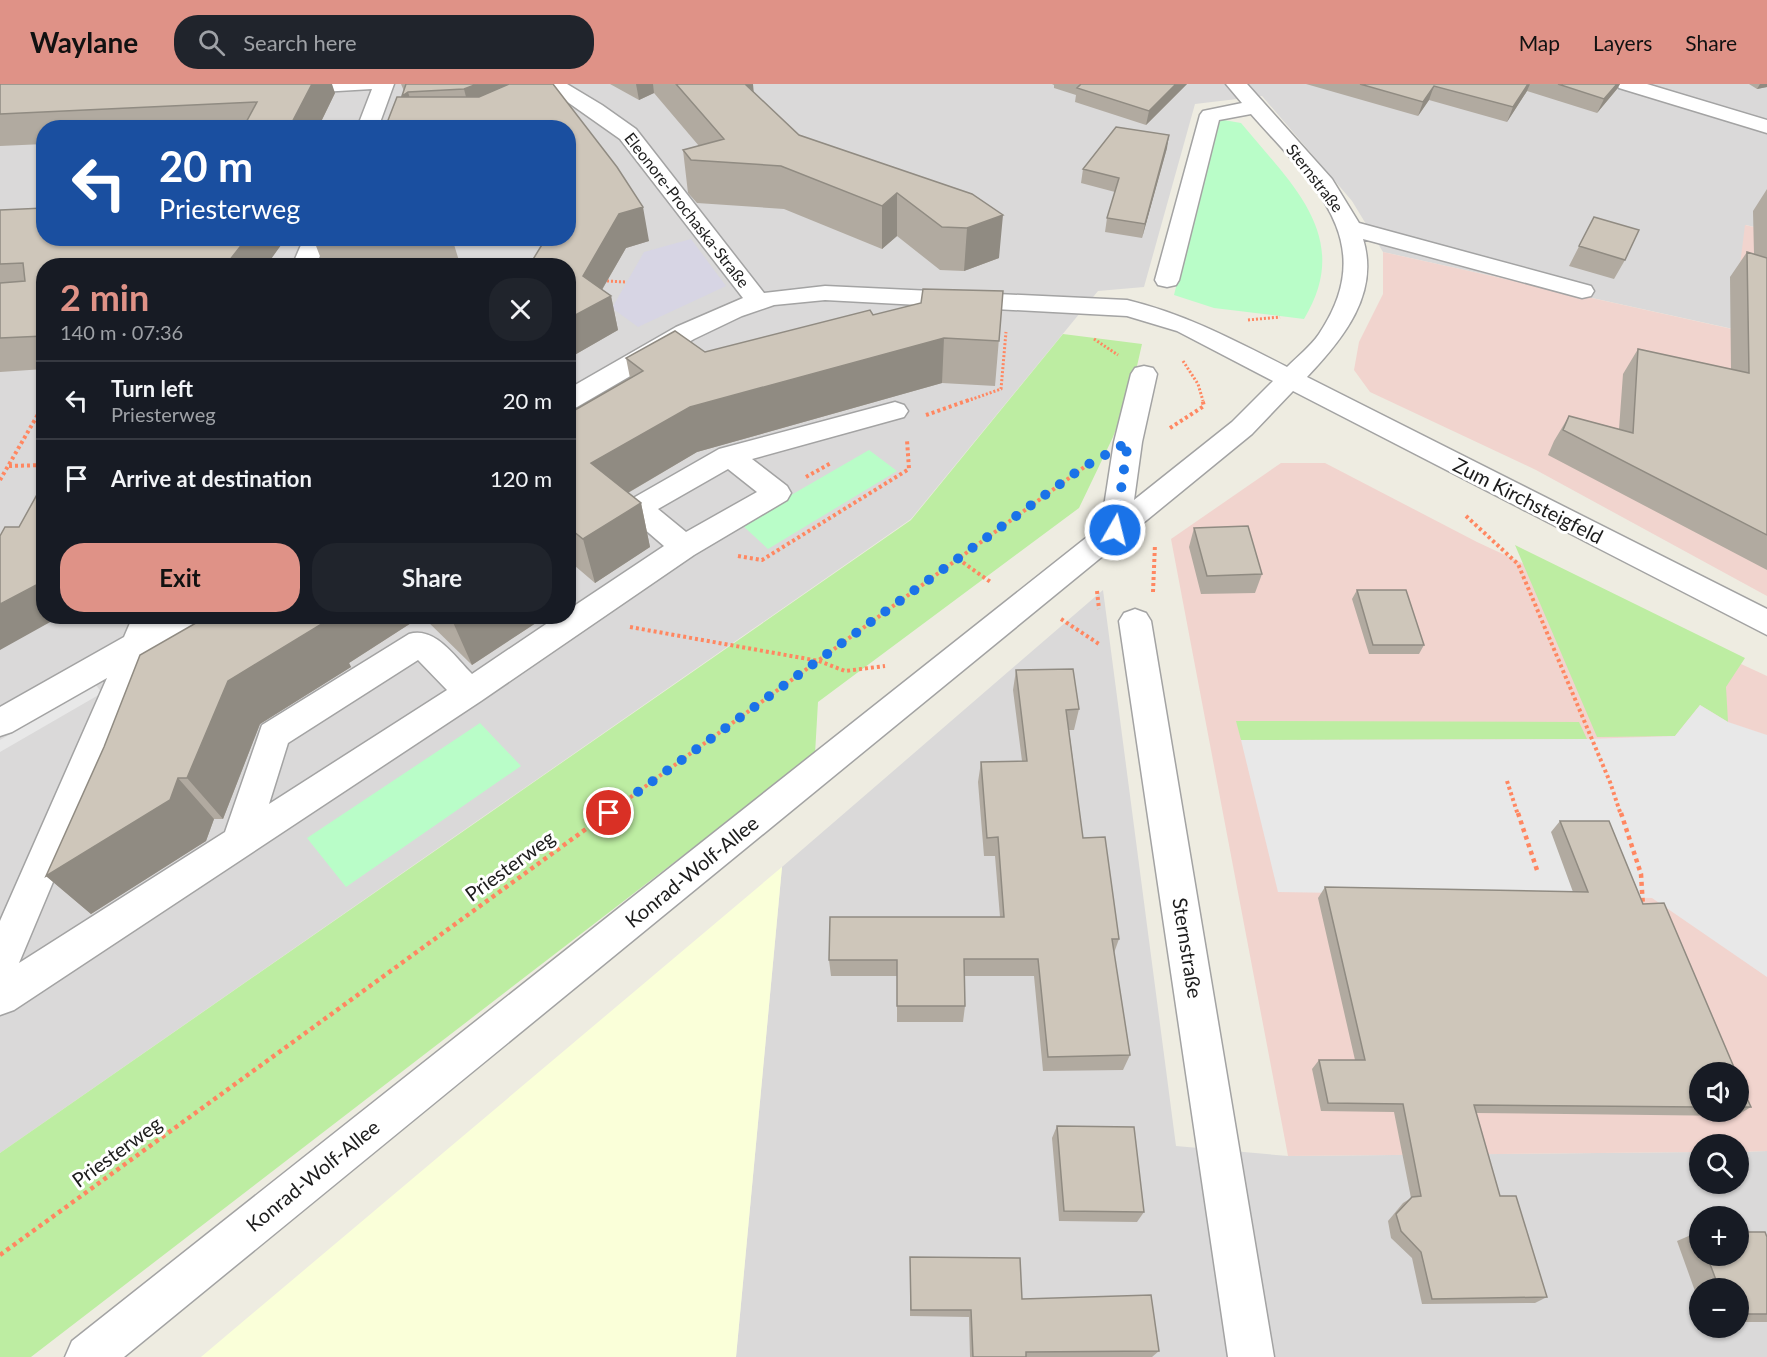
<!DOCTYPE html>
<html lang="en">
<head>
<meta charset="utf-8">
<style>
  body { margin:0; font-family:Lato,sans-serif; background:#20242c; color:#f1f3f6; height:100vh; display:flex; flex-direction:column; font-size:22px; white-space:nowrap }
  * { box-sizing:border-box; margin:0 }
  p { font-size:20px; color:#9ea1a6 }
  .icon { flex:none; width:33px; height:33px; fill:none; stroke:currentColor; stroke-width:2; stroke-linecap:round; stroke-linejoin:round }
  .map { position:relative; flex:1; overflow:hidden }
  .sheet { position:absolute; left:36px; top:174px; width:540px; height:366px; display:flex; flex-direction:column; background:#171b24; border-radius:24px; box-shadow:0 2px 4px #0004 }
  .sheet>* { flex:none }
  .top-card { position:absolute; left:36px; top:36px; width:540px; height:126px; border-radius:24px; box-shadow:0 2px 4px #0004; background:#1a4fa0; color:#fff; overflow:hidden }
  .controls { position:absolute; left:1689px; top:978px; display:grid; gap:12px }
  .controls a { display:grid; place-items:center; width:60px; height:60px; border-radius:50%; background:#171b24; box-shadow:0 2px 4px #0004; font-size:30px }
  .pin { position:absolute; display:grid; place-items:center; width:51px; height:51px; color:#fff; margin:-26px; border:3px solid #fff; border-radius:50%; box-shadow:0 2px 6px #0007 }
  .me { position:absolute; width:66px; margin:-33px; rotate:8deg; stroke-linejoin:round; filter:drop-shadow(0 0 4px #0008) }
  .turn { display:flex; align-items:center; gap:21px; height:126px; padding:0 24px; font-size:27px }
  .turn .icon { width:78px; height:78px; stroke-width:2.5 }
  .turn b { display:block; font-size:42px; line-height:51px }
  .round { display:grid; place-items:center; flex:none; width:63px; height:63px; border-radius:24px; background:#20242c }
  .summary { display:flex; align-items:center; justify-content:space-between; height:102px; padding:0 24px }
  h1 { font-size:36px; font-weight:700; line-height:45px; color:#df9287 }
  .button { display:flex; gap:12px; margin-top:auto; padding:12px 24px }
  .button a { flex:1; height:69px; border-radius:24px; background:#df9287; color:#111; font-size:24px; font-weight:700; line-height:69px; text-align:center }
  .button a+a { background:#20242c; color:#f1f3f6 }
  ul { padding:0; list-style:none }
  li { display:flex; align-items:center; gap:18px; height:78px; padding:0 24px; border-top:2px solid #363941 }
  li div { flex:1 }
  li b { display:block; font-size:22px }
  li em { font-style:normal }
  header { display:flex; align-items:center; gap:36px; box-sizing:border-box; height:84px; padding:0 30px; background:#df9287; color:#111 }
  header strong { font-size:28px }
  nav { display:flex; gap:33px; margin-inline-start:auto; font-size:21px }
  .search { width:420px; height:54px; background:#20242c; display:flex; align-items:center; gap:15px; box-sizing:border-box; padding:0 21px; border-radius:24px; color:#9ea1a6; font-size:22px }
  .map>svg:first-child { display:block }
</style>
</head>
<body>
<header>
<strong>Waylane</strong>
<div class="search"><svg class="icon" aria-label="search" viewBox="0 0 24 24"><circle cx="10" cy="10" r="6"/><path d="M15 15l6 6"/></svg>Search here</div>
<nav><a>Map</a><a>Layers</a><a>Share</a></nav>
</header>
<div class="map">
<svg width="1767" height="1273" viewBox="0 0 1767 1273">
  <rect width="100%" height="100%" fill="#eeece1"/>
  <path fill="#dad9d9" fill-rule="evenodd" d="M0,0H1767V146L1746,141L1733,245L1383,168L1352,117L1262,12L1195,20L1144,203L1098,207L911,435L0,1069ZM44,44H568V154H44ZM44,182H568V532H44Z
    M1103,506L1176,1062L1288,1072L1699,1068L1700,1100H1738L1739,1068L1767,1067V1273H736L782,783ZM1700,1132H1738V1172H1700ZM1700,1204H1738V1244H1700Z"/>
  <path fill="#f1d4ce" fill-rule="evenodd" d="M1745,141L1767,146V512L1536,386L1370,308L1354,286L1359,258L1383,210V168L1732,245Z
    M1281,379H1325L1477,458L1767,592V1067L1739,1068L1738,1060H1700L1699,1068L1288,1072L1171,455ZM1700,988H1738V1028H1700Z"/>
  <path fill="#faffd9" d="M782,783L736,1273H201Z"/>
  <path fill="#bdeda2" d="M1063,250L1142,260L1132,304L1113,353L1079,424L818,618L815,670L31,1273H0V1069L911,436Z
    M1515,461L1745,574L1726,603L1728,638L1700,621L1675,652L1597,653Z
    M1236,637L1579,638L1587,655L1241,656Z"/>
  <path fill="#b9fdc8" d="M1218,35L1241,39C1291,100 1354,153 1304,235L1214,224L1174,211Z
    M869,366L897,387L768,465L741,440Z
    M480,639L521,682L346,803L307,754Z"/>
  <path fill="#e8e8e8" d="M96,601L102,609L0,668V656Z
    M1700,621L1728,638L1767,651V893L1652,814L1278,808L1241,656L1587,655L1675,652Z"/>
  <path fill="#d7d5e4" d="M691,155L726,202L638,243L612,224L644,168Z"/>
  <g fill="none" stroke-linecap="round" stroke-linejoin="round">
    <g stroke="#a3a3a3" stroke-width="3">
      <path id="minor" d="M280,0H394L378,44H357L372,5L287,10L280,8L277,4Z
        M542,0H567L602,21L636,45L764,209L825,202L1127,216C1185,230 1234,256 1287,283C1297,273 1311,262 1319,250C1382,156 1311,98 1251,30L1219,36L1179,196L1176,201L1167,203L1158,201L1155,196L1200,31L1203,27L1242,19L1226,0H1247L1332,95L1359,139L1591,202L1594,207L1591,212L1582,214L1363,155C1380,210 1343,255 1307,293L1767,525V551L1293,307L1252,350L124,1273H65L72,1257L1101,442L1114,358L1131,290L1135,284L1144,282L1153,284L1157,290L1142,358L1134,416L1232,338L1273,297L1177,247L1127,232L825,216L774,221L742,232L694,255L577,323L568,326V305L676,243L743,214L620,55Z
        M1616,0H1647L1767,36V49L1619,4Z
        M304,154H327L316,182H292Z
        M895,318L904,321L908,327L904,333L752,375L787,402L791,409L787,416L694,471L481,617L14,926L0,931V837L107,594L12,648L0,652V623L124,553L133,532H203L199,540L149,569L19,879L225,748L262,641L409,550C435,542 455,573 472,590L558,532H568V526L664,462L628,431L624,424L628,417L719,365ZM728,385L757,408L686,448L658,425ZM418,576L447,606L269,720L288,659Z
        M1135,525L1146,529L1151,537L1274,1273H1228L1119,537L1124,529Z"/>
    </g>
    <path stroke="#ff8761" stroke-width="3" stroke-dasharray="2 2" stroke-linecap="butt" d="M607,197L626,198
      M1248,236L1280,233
      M1094,255L1118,271
      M1183,277L1198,300L1203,317
      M967,317L1001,305L1006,248"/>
    <path stroke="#ff8761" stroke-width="4" stroke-dasharray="3 3" stroke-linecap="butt" d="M926,331L972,315
      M1170,344L1204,322L1202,315
      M9,382L44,381
      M806,393L831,379
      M0,396L44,320
      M1466,432L1518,480L1610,698L1621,731
      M738,472L762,476L909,385L907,356
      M958,475L992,499
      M1097,507L1099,525
      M1153,508L1155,460
      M1061,535L1099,560
      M630,543L819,577L845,587L885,582
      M1507,697L1518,731
      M606,731L1087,381"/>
    <path stroke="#ff8761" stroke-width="4.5" stroke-dasharray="4 4" stroke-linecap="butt" d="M1518,729L1538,789
      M1621,729L1641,790L1643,823
      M0,1171L608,729"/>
    <use href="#minor" fill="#fff" fill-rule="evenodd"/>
  </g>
  <path fill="#b1aaa0" d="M0,0L335,9L318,44H44V60L0,62Z
    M401,0H553L649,157L626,164L602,206L611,212L618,246L571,273L568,271V44L402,13L404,7Z
    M610,0H753V8L799,51L972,110L999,174L964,187L940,186L897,152L882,165L784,125L697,119L688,109L683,66L699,62L654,9L639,16Z
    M1052,0H1187L1146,41L1075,18L1076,11L1054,4V1Z
    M1306,0H1620L1617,5L1597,29L1527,7L1507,38L1429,16L1418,32Z
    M1749,0H1767V3L1757,5Z
    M1167,64L1142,154L1105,148L1107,134L1115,108L1081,99L1083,85Z
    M1767,105V486L1548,371L1554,357L1569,332L1619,345L1623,290L1638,265L1731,285L1730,193L1747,168L1754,170L1753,127Z
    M0,126L286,154L266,182H44V285L0,288Z
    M1594,133L1625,176L1614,195L1569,182Z
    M313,154H452L460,180L321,175Z
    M1003,207L995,302L942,299L697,368L628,409L641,419L650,463L595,499L568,476V330L630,294L626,274L705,268L873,231Z
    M1194,444L1262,490L1255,509L1201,510L1189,463Z
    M1357,506L1424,561L1419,570H1369L1352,515Z
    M208,532H422L349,579L351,583L260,640L223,735H214L206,757L91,830L46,792Z
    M422,532H537L539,537L472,581Z
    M1016,586L1079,625L1074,646H1069L1083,754L1119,855L1114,869L1130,971L1123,986L1043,987L1034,892H964L965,922L963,938H897V892H831L829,876L1000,833L995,772H984L978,698L981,678L1022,677L1013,606Z
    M1560,737L1700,988V1028H1738V1023H1751L1736,1032L1476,1029L1500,1112L1547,1213L1535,1219L1422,1220L1412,1174L1391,1154L1388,1137L1403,1119L1411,1114L1394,1028L1321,1027L1312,985L1319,976H1355L1318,814L1325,803L1573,808L1551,748Z
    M1057,1042L1144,1128L1137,1138L1059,1137L1052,1054Z
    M1698,1148H1700V1172H1738L1767,1153V1238H1738V1204H1700V1221L1677,1157Z
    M910,1173L1022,1215L1159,1267L1152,1273H970L969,1233L910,1232Z"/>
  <path fill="#908b82" d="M312,0H332L335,9L318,44H289Z
    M477,0H538L471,33L464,5Z
    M636,0H653L654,9L639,16Z
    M742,0H753L756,33Z
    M1176,0H1187L1146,41L1149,27Z
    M1528,0H1530L1527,7L1507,38L1513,23Z
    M1617,0H1620L1617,5L1597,29L1604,15Z
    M1760,0H1767V3L1757,5Z
    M1434,2L1429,16L1418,32L1423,18Z
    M408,8L417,36L411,39L402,12Z
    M1169,51L1167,64L1142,154L1145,140Z
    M897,109V152L882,165V122Z
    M643,123L649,157L626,164L593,221L611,212L618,246L571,273L568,263V235L583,192L619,130Z
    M1003,131L999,174L964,187L967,144Z
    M247,154H286L266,182H225Z
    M944,254L942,299L697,368L602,424L591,379L690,323Z
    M641,419L650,463L595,499L583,455Z
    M44,497V532H61L0,566V520Z
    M325,532H422L349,579L351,583L260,640L223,735L187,694L228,597Z
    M458,532H537L539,537L472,581L452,536Z
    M178,694L214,735L206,757L91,830L46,792Z"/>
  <path fill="#cec6ba" stroke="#908b82" stroke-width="1.5" d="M0,0H312L289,44H243L257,18L0,30Z
    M406,0H477L464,5L408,8L402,12Z
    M509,0H553L617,83L643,123L619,130L583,192L611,212L568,235V182H529L546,154H568V120L575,110L568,102V44H385L397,13H479Z
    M676,0H745L799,51L972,110L1003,131L967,144L942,143L897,109L882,122L781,82L691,76L683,66L724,55Z
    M1081,0H1176L1149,27L1077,4Z
    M1360,0H1528L1513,23L1434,2L1423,18Z
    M1558,0H1617L1604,15Z
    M1116,43L1169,51L1145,140L1107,134L1119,94L1083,85Z
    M44,124V154H247L225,182H44V252L0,254V199L25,197L23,179L0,180V126Z
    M1594,133L1639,146L1625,176L1579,162Z
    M1747,168L1767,174V451L1563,346L1569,332L1633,349L1638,265L1749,289Z
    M923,205L1003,207L999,257L944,254L690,323L591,379L641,419L583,455L568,443V330L643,287L626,274L675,247L705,268L870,226L873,231L921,219Z
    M44,398V497L0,520V452L5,443H19Z
    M1248,442L1262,490L1207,492L1194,444Z
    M1357,506H1406L1424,561H1373Z
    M208,532H325L322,534L325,538L228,597L187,694H178L170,716L46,792L104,663L140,571Z
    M448,532H458L452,536Z
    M1073,585L1079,625L1066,626L1083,754L1105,753L1119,855H1112L1130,971L1048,973L1038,875H964L965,922H897V876H829L830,833H1004L998,753L987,754L981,678L1027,677L1016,586Z
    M1560,737H1609L1643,820L1664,819L1736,988H1700V1023L1474,1021L1500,1112H1516L1547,1213L1432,1215L1421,1168L1401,1147L1396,1130L1412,1113L1421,1112L1403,1020L1328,1019L1319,976H1365L1325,803L1588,808Z
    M1738,995L1751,1023H1738Z
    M1057,1042L1134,1043L1144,1128L1064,1127Z
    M1738,1148H1765L1767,1153V1230H1738V1204H1719L1707,1172H1738Z
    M910,1173L1020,1174L1022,1215L1151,1211L1159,1267L1026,1268V1273H973L971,1226H911Z"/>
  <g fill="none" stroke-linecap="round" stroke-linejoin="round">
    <path stroke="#1a73e8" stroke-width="10" stroke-dasharray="0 18" d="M609,729L1082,384L1128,358L1115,446"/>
  </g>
  <g text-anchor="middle" stroke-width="6" stroke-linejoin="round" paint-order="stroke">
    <g font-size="16" fill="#1c1c1c" stroke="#fff">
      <text transform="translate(1315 94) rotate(52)" y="6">Sternstraße</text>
      <text transform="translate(687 126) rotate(52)" y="6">Eleonore-Prochaska-Straße</text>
    </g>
    <g font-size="20" fill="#1c1c1c" stroke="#fff">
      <text transform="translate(1528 417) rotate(27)" y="7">Zum Kirchsteigfeld</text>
      <text transform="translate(510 782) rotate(-36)" y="7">Priesterweg</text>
      <text transform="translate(692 788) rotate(-39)" y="7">Konrad-Wolf-Allee</text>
      <text transform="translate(1187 864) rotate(81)" y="7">Sternstraße</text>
      <text transform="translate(117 1068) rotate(-36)" y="7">Priesterweg</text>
      <text transform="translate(313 1092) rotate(-39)" y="7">Konrad-Wolf-Allee</text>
    </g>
  </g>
</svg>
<div class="controls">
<a><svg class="icon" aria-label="sound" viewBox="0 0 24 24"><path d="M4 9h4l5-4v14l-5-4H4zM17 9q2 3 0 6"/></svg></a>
<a><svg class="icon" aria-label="search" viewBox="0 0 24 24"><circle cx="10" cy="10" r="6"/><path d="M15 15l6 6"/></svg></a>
<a>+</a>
<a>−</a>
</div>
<div class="pin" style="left:609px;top:729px;background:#d93025"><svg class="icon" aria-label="arrive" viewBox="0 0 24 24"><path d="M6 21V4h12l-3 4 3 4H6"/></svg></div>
<svg class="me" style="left:1115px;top:446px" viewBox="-20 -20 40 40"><circle r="17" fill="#1a73e8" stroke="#fff" stroke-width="3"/><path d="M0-11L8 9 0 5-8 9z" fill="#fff"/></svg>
<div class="top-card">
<div class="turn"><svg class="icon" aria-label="left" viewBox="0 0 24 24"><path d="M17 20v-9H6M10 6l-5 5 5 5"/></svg><div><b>20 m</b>Priesterweg</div></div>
</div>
<section class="sheet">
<div class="summary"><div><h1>2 min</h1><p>140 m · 07:36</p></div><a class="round"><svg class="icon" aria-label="close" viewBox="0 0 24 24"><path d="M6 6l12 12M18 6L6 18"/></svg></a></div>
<ul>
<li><svg class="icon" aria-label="left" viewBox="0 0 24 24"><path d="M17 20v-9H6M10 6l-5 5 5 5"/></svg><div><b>Turn left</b><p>Priesterweg</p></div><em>20 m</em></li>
<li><svg class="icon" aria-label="arrive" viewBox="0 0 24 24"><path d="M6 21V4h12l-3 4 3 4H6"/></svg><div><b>Arrive at destination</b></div><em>120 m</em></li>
</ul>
<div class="button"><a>Exit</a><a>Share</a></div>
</section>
</div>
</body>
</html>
